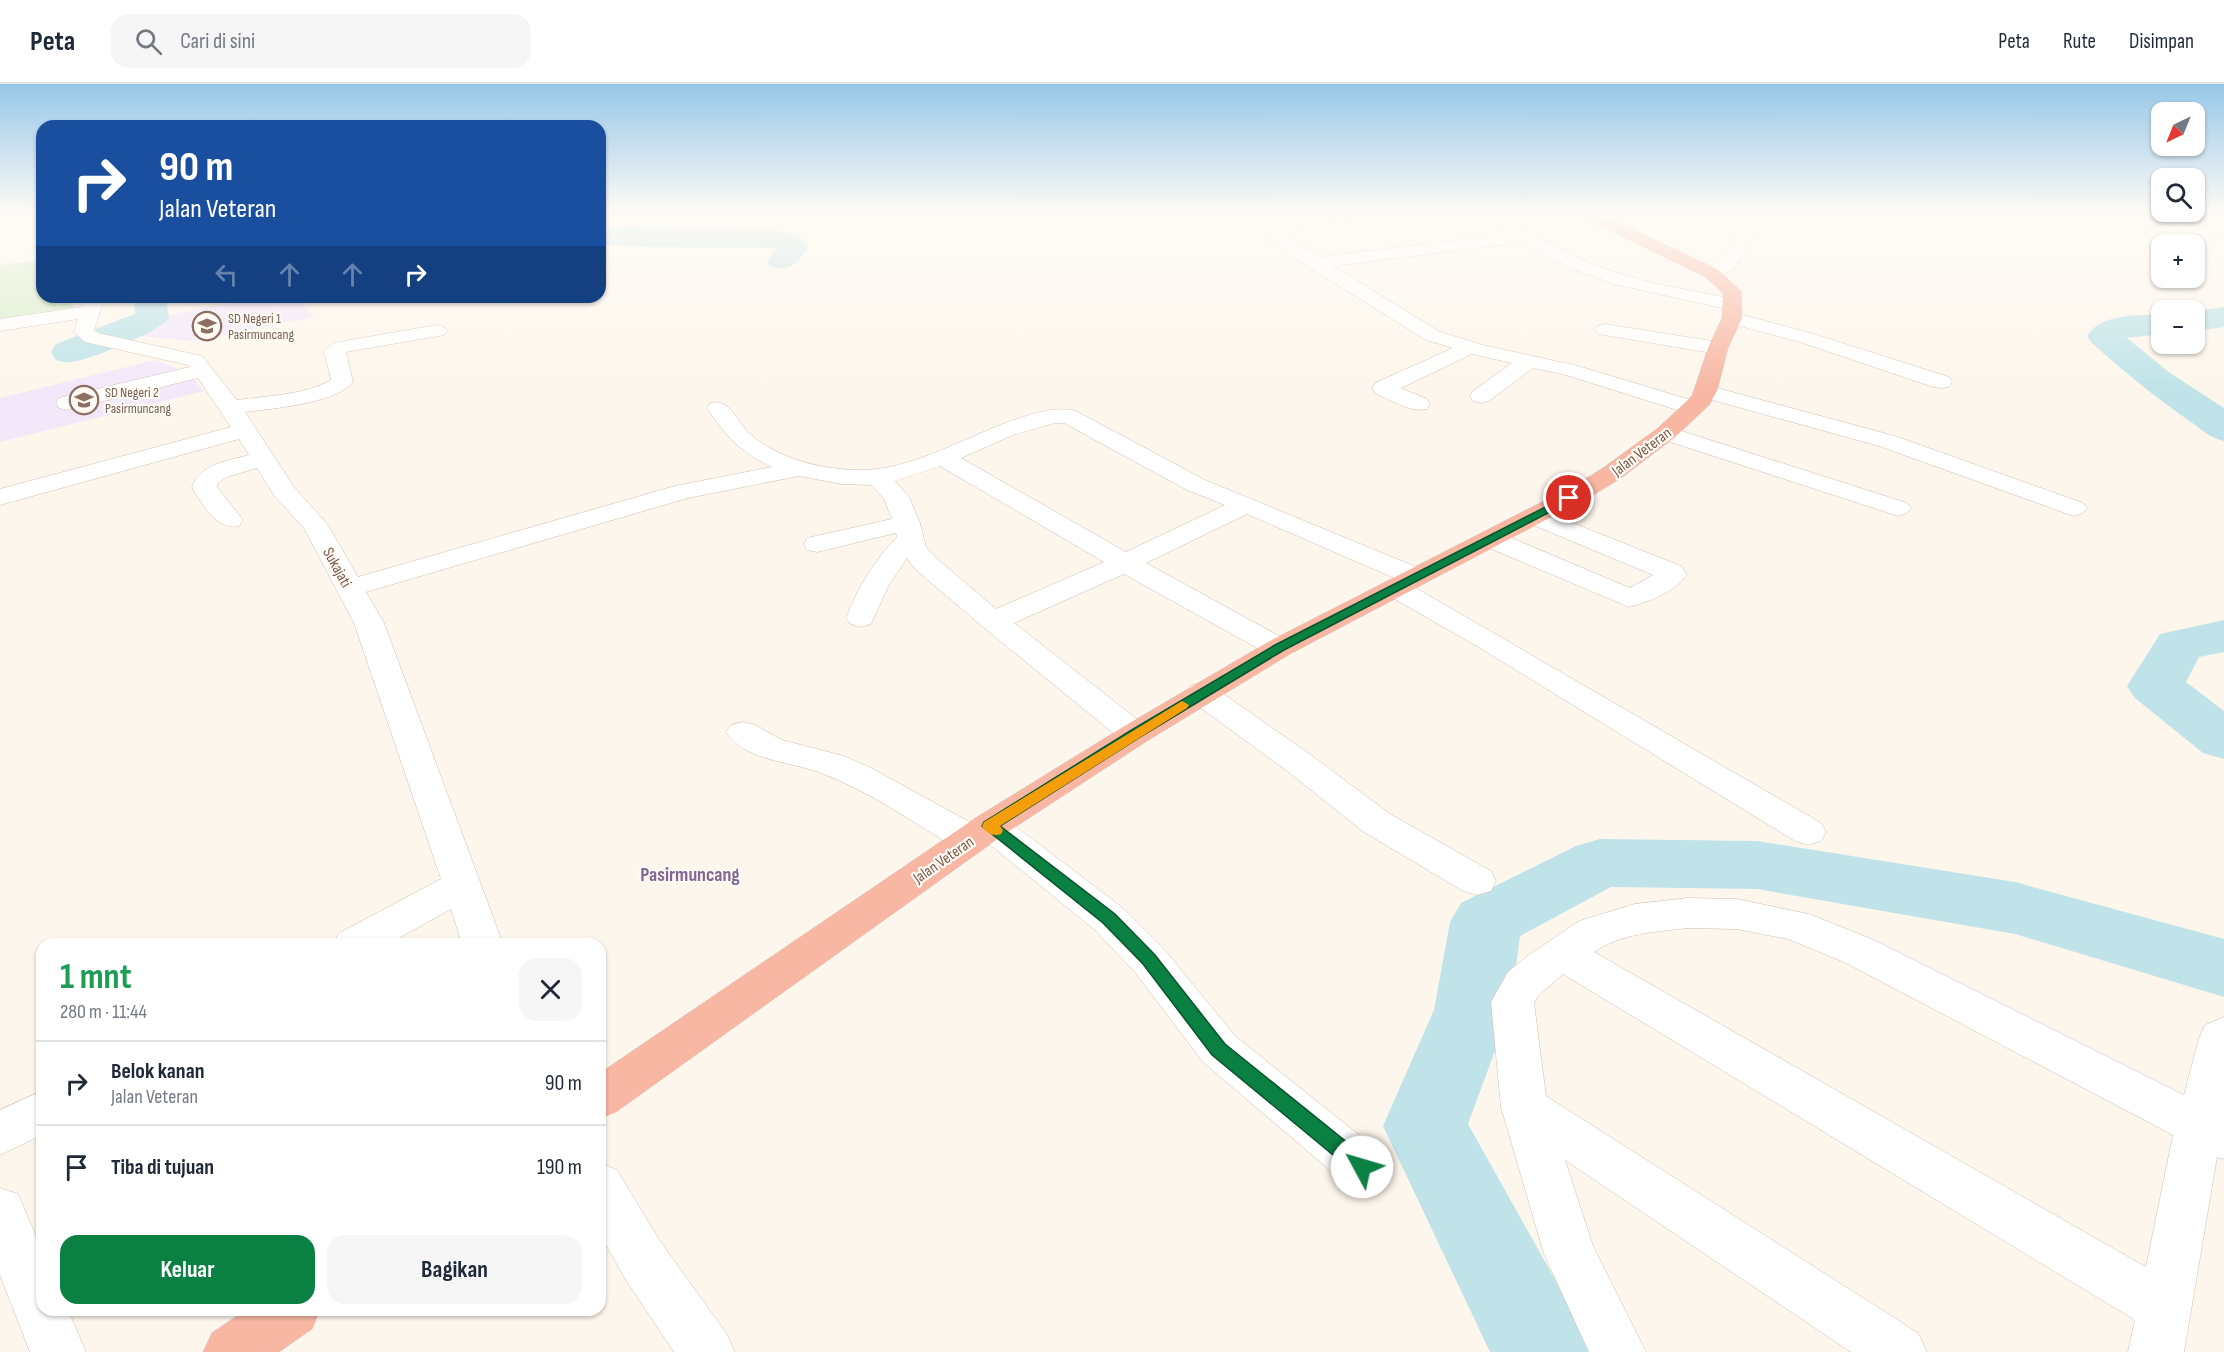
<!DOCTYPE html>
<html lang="id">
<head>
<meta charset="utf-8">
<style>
  body { margin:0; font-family:"Sofia Sans Condensed",sans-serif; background:#f6f6f7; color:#1f2937; height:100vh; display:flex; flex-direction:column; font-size:22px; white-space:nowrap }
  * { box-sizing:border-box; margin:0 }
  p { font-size:20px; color:#747a83 }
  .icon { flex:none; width:33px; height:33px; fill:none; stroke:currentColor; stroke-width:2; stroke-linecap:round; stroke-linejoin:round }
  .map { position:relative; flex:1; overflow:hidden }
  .sheet { position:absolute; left:36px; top:854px; width:570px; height:378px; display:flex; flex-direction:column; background:#fff; border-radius:18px; box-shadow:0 2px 4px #0004 }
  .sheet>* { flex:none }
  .hud { position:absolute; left:36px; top:36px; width:570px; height:183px; border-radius:18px; box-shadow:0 2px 4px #0004; background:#1a4fa0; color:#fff; overflow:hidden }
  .needle { width:39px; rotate:223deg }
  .tools { position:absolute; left:2151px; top:18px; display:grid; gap:12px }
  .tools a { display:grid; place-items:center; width:54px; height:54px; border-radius:12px; background:#fff; box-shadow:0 2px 4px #0004; font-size:30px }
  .pin { position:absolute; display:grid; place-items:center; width:51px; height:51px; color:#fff; margin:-26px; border:3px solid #fff; border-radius:50%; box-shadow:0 2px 6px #0007 }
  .me { position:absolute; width:66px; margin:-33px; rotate:309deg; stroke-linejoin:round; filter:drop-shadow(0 0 4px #0008) }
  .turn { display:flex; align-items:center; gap:21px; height:126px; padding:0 24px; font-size:27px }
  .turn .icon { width:78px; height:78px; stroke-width:2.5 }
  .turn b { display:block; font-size:42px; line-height:51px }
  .lanes { display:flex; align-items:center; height:57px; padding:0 24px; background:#0003; justify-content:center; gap:30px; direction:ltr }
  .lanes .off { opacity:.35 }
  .round { display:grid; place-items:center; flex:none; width:63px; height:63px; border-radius:18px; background:#f6f6f7 }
  .overview { display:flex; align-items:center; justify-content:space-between; height:102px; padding:0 24px }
  h1 { font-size:36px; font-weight:700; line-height:45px; color:#1e9e55 }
  .action { display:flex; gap:12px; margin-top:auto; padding:12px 24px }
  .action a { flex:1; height:69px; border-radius:18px; background:#0b8043; color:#fff; font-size:24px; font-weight:700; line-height:69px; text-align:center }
  .action a+a { background:#f6f6f7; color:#1f2937 }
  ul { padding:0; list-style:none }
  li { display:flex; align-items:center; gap:18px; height:84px; padding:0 24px; border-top:2px solid #e0e1e3 }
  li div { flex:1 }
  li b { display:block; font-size:22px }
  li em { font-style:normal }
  header { display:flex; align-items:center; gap:36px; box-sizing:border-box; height:84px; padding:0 30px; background:#fff; border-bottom:2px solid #e0e1e3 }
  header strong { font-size:28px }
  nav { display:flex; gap:33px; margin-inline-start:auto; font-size:21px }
  .search { width:420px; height:54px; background:#f6f6f7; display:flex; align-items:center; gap:15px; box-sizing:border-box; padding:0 21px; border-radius:18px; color:#747a83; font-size:22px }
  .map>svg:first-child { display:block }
</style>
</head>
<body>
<header>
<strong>Peta</strong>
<div class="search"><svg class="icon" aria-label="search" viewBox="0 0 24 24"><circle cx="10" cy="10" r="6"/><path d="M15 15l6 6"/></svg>Cari di sini</div>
<nav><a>Peta</a><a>Rute</a><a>Disimpan</a></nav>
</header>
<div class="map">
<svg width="2224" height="1268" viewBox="0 0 2224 1268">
  <rect width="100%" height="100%" fill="#fdf6ec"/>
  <path fill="#f3e8fa" d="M258,213H296L314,233L193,257L131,251L163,232Z
    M155,276L188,289L204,307L0,358V314Z"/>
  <path fill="#d8ecc9" d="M42,176V213H74L72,229L0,239V181Z"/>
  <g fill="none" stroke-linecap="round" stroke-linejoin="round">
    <path fill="#bfe3e8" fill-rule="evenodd" d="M600,142L784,147L800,153L808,164C797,179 791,188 771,183L767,177L777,164L646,163L600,160Z
      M134,213H166L169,234C159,248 88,277 70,278C66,279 61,277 56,276L51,268L56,260L135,230Z
      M2224,223V243L2194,247V227Z
      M2162,230V250L2127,254L2170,289L2224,324V357C2207,353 2202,345 2188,336C2154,312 2123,287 2092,259L2087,252C2102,229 2136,232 2162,230Z
      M2224,536V568L2199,573L2186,598L2224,627V675L2203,669L2135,614L2127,602L2160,550Z
      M1600,755L1757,757L2015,798L2224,855V913L2015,850L1757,805L1611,803L1520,852L1510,926L1468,1040L1576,1233L1590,1268H1490L1383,1042L1434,926L1450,838L1461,819L1576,762Z"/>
    <g stroke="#d1beb0" stroke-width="1">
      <path id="minor" d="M0,128H20L17,131L0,135Z
        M1321,128H1375L1367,133L1307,140L1285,152L1319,173L1508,150L1498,142L1506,137L1573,172L1611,187L1652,199L1738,216L1740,220L1738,224L1731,226L1614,200L1573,185L1522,158L1333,182L1440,248L1483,261L1578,282L1701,319L1704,324L1701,329L1693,331L1566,291L1533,284L1489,317L1481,319L1473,317L1470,312L1473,307L1512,279L1472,270L1401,304L1427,315L1430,320L1427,325C1410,329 1391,316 1375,309L1372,304L1375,299L1453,264L1426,256L1309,183L1267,153C1280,135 1300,131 1321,128Z
        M1747,128H1763C1752,150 1738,201 1705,193L1702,189C1708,181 1719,179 1725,171C1735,159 1740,142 1747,128Z
        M2089,128H2126L2224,144V154L2097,133Z
        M87,213H105L94,246L98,249L202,272L237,316C266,312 305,311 331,296L324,267L333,259L437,241L444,243L447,247L444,251L346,268L353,298C338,319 270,325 245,328L294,403L328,441L358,493L675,402L772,383C742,370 725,351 707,324L710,319C731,314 736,338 750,350C780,375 819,385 857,386C913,388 972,348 1026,332C1042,327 1059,323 1076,327L1205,396L1426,487L1430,493L1426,499L1416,501L1409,500L1821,739L1826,748L1821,757L1808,761L1795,757L1480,564L1386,510L1382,504L1386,498L1401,497L1247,430L1146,479L1290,558L1294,564L1290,570L1279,573L1268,570L1124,490L1014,539L1147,643L1152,650L1147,657L1135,661L1123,657L983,543L915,485L907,474L889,501L871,540L861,543L851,540L846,534C858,503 874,477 897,453L896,449L817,468L807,466L804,460L807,454L892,435L884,415L871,401L842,400L799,392L688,414L366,508L384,539L503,860H462L451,825L388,860H333L339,849L441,795L354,539L304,444L275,413L257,384L227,393L218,399L217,403L243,436L239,442C217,447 203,421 192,404C198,380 228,377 249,371L239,355L0,421V405L231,343L198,294L67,326L59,324L56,319L59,314L190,283L188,281L85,258L74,248L78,235L0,247V235L82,223ZM1055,339H1064L1187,406L1225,421L1126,468L961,374L1013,351ZM940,382L1104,478L996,525L935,473L926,463L920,439L909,413L895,397Z
        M1732,228L1814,250L1949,293L1952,298L1949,303L1941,304L1933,303L1800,258L1725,238L1722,234L1725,230Z
        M1605,240L1718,258L1725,260L1728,264L1725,268L1718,270L1598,250L1595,246L1598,242Z
        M1706,301L1895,352L2083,419L2087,424L2083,429L2074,432L2065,429L1879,362L1698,312L1695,307L1698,302Z
        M1666,342L1907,419L1911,424L1907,429L1898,432L1889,429L1658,354L1654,349L1658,344Z
        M1535,424L1681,482L1687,491C1675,508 1648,518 1629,523L1482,461L1478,455L1482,449L1491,447L1500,449L1630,504L1653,491L1526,438L1522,432L1526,426Z
        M1201,599L1212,602L1311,671L1390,730L1491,787L1496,797L1491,807L1477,811L1463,807L1364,748L1287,687L1190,616L1185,609L1190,602Z
        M743,638L755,641L782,656L844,672L871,684L973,740L977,733L990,729L1003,733L1123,824L1164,865L1235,952L1379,1067L1386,1083L1379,1099L1362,1105L1345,1099L1203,978L1134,887L1095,846L988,759L984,765L971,769L958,765C914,739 869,707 821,689C791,677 746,678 726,648L731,641Z
        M1688,814L1736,815L1809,830L1874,856L2184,1011L2199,954L2205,941L2224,933V1075L2217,1073L2184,1268H2128L2135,1236L1563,890L1538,912L1534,919L1546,1012L1918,1249L1927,1268H1851L1565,1076L1593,1162L1646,1268H1589L1544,1170L1501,1023L1491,918L1508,888L1526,873L1579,837L1635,820ZM1688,844L1736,845L1788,855L1844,878L2173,1051L2146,1183L1594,868C1622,849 1655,848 1688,844Z
        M42,1007V1051L0,1071V1026Z
        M600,1079L617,1086L660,1157L726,1249L735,1268H674L624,1193L600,1150Z
        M0,1104L18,1110L42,1166V1226H68L86,1268H30L0,1191Z"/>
    </g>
    <g stroke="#dad1cd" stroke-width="1">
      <path id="highway" d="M1575,128H1596L1717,185L1741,207L1742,234L1728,264L1717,307L1709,321L1674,354L1621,394L1595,410L1290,570L1147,657L1003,751L616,1028L600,1034V989L977,733L1123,643L1268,558L1577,400L1603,384L1658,344L1692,312L1708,264L1722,234L1723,209L1705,193L1578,131Z
        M246,1226H320L312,1245L279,1268H203L212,1249Z"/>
    </g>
    <use href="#minor" fill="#fff" fill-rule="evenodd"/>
    <use href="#highway" fill="#f7b7a3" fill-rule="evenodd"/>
  </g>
  <linearGradient id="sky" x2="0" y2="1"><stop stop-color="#97c7e8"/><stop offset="0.42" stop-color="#fefbf6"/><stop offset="1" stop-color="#fefbf6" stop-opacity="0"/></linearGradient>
  <rect width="2224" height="306" fill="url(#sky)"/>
  <path fill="#0b8043" stroke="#07532c" stroke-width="1.5" d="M1569,411L1573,412V416L1284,566L1140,653L1000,742L1115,830L1155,871L1225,960L1369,1076L1372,1083L1369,1089L1362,1092L1355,1089L1212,971L1143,880L1103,839L982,742L984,738L1130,647L1275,561Z"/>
  <path fill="#f59e0b" d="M1182,617L1189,621L1187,624L1000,742L1003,746L1001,750C993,753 986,749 982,742L984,738Z"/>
  <defs>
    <g id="school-ring" transform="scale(1.5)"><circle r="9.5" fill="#fffaf3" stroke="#8d6e63" stroke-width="1.5"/><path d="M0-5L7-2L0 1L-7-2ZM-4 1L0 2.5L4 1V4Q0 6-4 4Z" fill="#8d6e63"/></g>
  </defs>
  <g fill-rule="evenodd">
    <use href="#school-ring" x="207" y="242"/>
    <use href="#school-ring" x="84" y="316"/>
  </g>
  <g text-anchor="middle" stroke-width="4.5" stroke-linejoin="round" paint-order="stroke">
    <g font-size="14" fill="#785e54" stroke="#fffaf3" text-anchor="start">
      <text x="228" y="239">SD Negeri 1<tspan x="228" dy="16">Pasirmuncang</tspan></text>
      <text x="105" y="313">SD Negeri 2<tspan x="105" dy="16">Pasirmuncang</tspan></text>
    </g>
    <g font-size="16" fill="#7a5c4d" stroke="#fffaf3">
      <text transform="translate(1641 367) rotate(-37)" y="6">Jalan Veteran</text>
      <text transform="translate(338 483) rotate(61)" y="6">Sukajati</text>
      <text transform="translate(943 775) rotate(-35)" y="6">Jalan Veteran</text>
    </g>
    <g font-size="20" font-weight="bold" fill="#846695" stroke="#fffaf3">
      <text x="690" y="797">Pasirmuncang</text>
    </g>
  </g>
</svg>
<div class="tools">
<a><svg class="needle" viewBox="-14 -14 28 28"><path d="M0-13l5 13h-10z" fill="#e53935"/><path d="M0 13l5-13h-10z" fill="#747a83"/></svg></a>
<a><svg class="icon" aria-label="search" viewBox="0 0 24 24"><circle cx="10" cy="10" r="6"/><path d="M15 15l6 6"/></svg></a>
<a>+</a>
<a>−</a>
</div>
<div class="pin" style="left:1569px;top:414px;background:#d93025"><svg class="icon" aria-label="arrive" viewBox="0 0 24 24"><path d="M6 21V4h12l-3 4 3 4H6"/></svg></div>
<svg class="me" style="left:1362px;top:1083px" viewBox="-20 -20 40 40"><circle r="19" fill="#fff"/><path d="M0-13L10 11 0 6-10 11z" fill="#0b8043"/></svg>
<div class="hud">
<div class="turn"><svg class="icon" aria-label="right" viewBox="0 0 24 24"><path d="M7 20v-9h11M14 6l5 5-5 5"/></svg><div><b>90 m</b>Jalan Veteran</div></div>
<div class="lanes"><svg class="icon off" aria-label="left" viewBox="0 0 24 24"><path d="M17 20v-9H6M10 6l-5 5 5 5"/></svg><svg class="icon off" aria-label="ahead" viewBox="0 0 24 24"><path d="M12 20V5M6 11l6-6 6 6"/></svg><svg class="icon off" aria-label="ahead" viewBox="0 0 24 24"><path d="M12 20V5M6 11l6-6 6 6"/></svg><svg class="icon" aria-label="right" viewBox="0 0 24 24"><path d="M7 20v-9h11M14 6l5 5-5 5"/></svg></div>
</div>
<section class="sheet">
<div class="overview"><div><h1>1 mnt</h1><p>280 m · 11:44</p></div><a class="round"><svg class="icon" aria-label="close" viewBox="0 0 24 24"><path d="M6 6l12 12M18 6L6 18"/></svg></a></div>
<ul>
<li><svg class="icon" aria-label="right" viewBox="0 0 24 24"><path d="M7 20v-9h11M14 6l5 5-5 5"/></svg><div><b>Belok kanan</b><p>Jalan Veteran</p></div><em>90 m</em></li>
<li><svg class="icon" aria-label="arrive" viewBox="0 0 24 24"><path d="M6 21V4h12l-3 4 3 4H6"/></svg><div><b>Tiba di tujuan</b></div><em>190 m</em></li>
</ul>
<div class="action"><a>Keluar</a><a>Bagikan</a></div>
</section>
</div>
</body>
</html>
